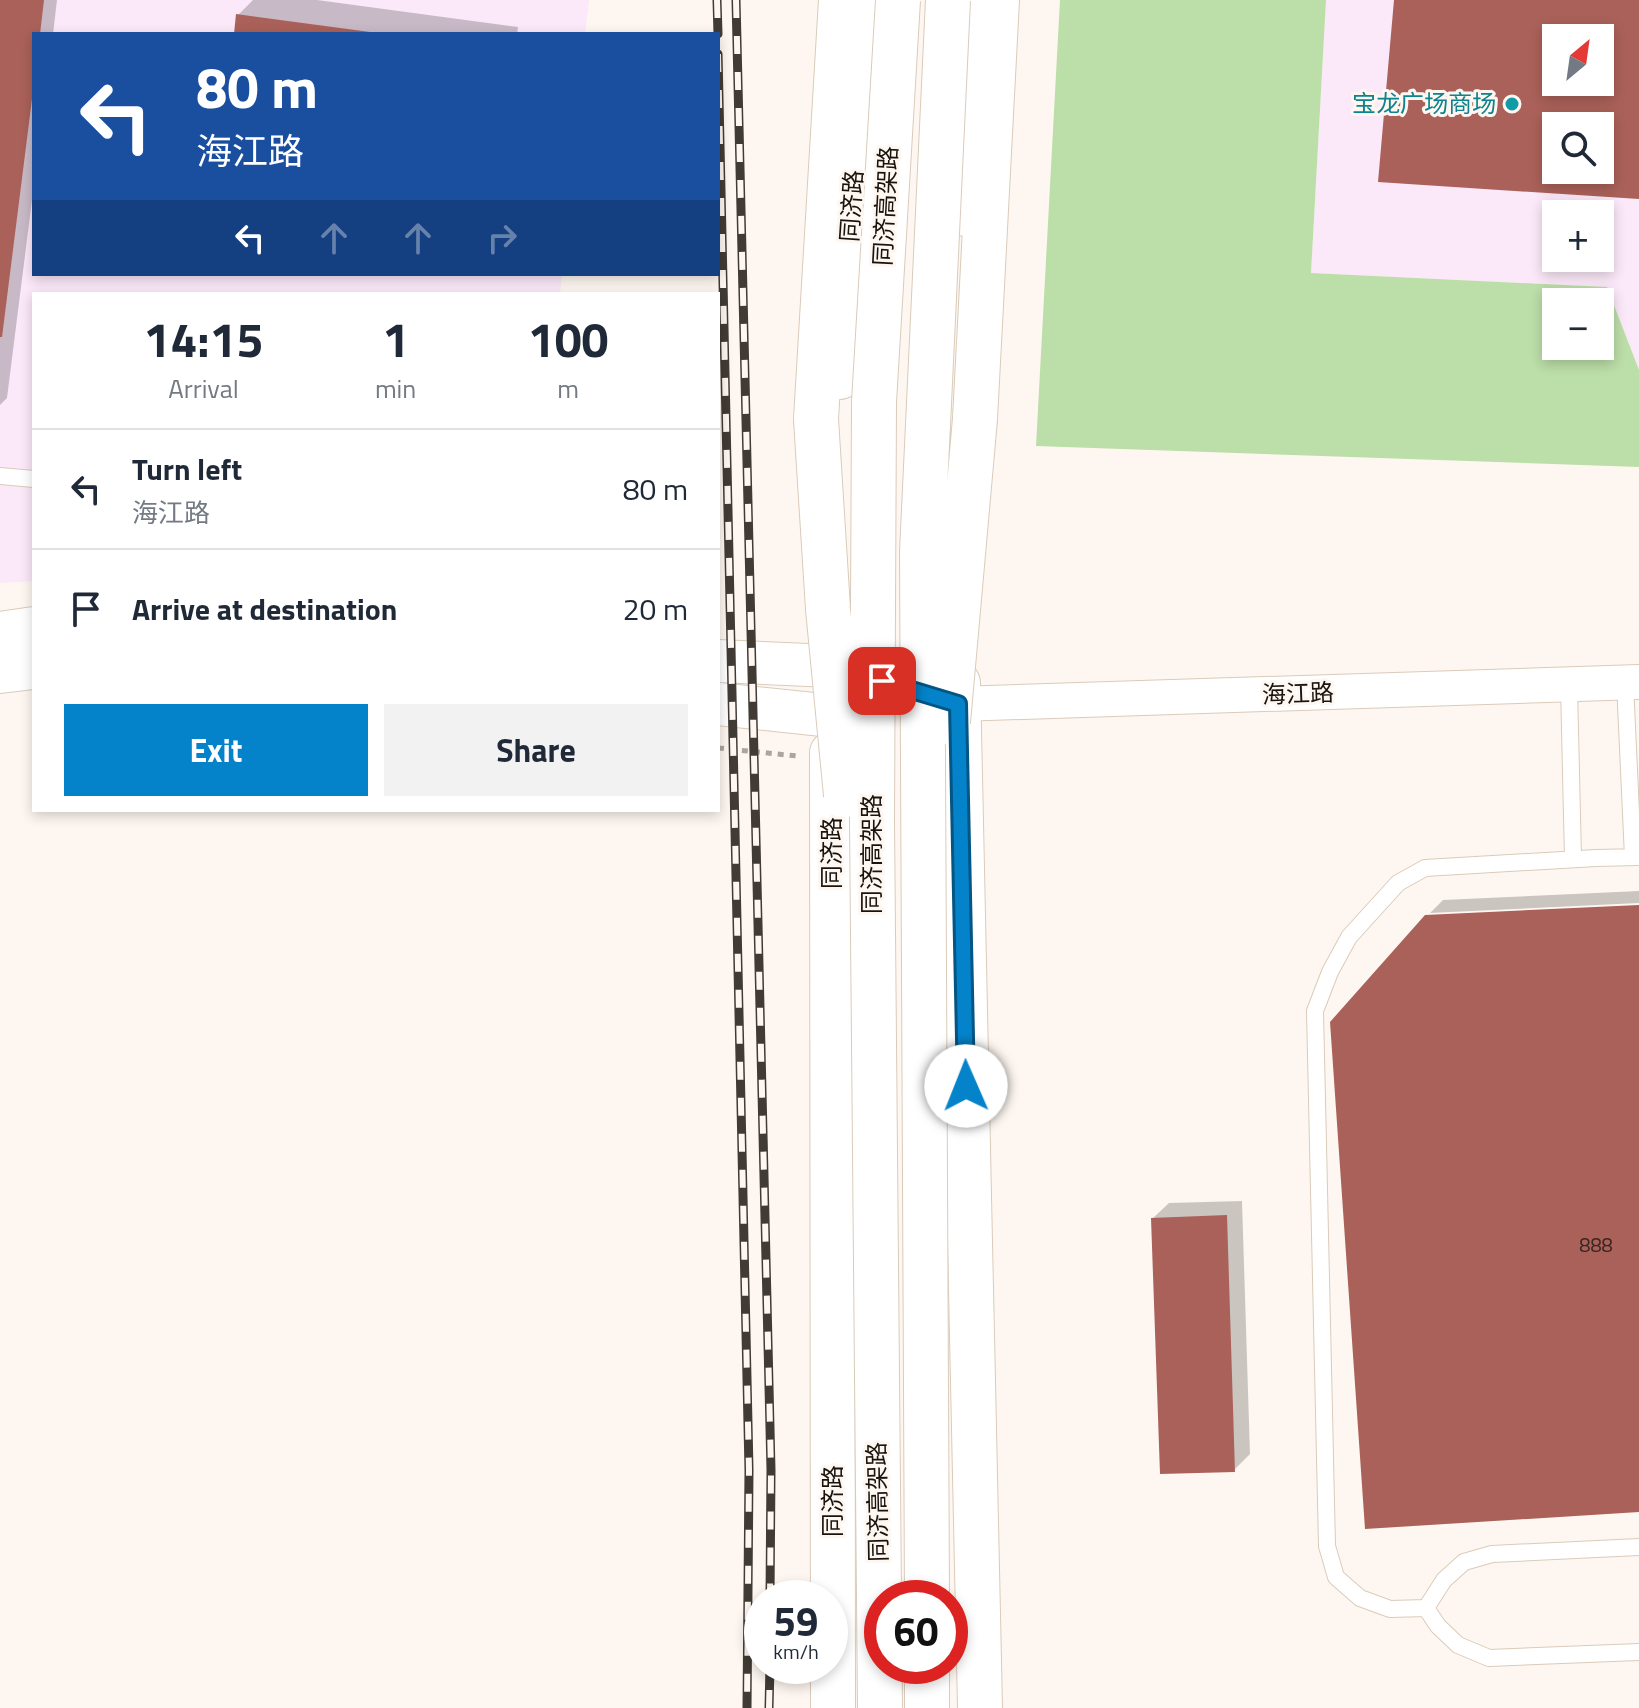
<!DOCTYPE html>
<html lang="en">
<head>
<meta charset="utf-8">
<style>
  body { margin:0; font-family:"Titillium Web","Noto Sans SC",sans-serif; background:#f2f2f3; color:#1f2937; height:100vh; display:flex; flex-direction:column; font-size:30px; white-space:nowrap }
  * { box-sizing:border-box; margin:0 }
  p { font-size:26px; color:#747a83 }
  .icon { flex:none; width:44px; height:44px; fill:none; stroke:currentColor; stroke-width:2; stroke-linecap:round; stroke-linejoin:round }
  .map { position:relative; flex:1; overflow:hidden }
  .details { position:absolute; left:32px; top:292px; width:688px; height:520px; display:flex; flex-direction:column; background:#fff; border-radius:0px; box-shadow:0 4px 12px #0003 }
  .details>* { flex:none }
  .top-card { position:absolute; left:32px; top:32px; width:688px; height:244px; border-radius:0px; box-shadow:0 4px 12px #0003; background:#1a4fa0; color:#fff; overflow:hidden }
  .needle { width:52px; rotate:29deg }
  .tools { position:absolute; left:1542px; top:24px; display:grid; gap:16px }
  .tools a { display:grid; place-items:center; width:72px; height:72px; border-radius:0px; background:#fff; box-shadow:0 4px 12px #0003; font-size:40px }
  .speed { position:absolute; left:744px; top:1580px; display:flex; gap:16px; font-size:40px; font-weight:700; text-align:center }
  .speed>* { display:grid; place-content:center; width:104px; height:104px; border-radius:50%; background:#fff; box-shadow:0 4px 12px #0003; line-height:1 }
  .speed small { font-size:20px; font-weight:400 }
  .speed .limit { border:12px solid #d22; background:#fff; color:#111 }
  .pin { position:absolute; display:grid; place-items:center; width:68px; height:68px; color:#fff; margin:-34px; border-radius:16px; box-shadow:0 4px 12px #0006 }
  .me { position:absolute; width:88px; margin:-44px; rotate:359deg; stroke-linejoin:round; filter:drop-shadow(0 0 6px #0008) }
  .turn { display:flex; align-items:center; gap:28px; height:168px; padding:0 32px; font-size:36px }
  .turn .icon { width:104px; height:104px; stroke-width:2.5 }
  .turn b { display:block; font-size:56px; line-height:68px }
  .lanes { display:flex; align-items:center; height:76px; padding:0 32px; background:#0003; justify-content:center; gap:40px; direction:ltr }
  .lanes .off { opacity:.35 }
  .eta { display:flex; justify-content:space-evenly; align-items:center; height:136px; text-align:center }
  .eta b { font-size:48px; font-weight:700; line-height:56px }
  .action { display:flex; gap:16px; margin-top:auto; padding:16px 32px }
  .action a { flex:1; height:92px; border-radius:0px; background:#0483cb; color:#fff; font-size:32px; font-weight:700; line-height:92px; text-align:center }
  .action a+a { background:#f2f2f3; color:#1f2937 }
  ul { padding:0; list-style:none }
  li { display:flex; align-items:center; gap:24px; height:120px; padding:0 32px; border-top:2px solid #e0e1e3 }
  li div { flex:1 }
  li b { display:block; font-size:30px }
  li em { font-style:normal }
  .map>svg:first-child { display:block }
</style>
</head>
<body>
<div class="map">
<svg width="1639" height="1708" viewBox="0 0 1639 1708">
  <rect width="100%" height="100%" fill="#fef7f1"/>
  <path fill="#fbe8f8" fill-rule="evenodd" d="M0,0H589L585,34H34V274H562L560,294H34V581L0,583Z
    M1326,0H1639V370L1607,287L1311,273ZM1556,38H1600V82H1556ZM1556,126H1600V170H1556ZM1556,214H1600V258H1556Z"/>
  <path fill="#bcdea8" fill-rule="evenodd" d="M1060,0H1326L1311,273L1607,287L1639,370V467L1036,446ZM1556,302H1600V346H1556Z"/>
  <path fill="#0003" d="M0,0H57L53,34H34V184L7,398L0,405Z
    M253,0H317L518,27L517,34H236L238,15Z
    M1639,891V903L1430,913L1443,900Z
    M1242,1201L1250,1454L1234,1470L1153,1218L1169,1203Z"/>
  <path fill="#aa6159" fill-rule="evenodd" d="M0,0H44L40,34H34V83L2,337H0Z
    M1394,0H1639V199L1378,182ZM1556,38H1600V82H1556ZM1556,126H1600V170H1556Z
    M236,14L370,32V34H234Z
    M1639,905V1512L1365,1529L1330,1022L1425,915Z
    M1227,1215L1235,1472L1160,1474L1151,1218Z"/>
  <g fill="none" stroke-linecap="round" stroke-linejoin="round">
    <g stroke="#dacbba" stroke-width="18">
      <path id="service" d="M0,476L34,479
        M1625,683L1633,857
        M1569,686L1573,859
        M1426,1608L1390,1609L1360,1598L1336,1577L1327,1546L1315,1011L1330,972L1349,937L1398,883L1425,868L1596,858L1639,857
        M1426,1608L1444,1580L1464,1562L1492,1554L1639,1547
        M1426,1608L1438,1626L1458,1645L1489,1658L1639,1652"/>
    </g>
    <g stroke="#dacbba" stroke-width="36">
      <path id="minor" d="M958,704L1639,682"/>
    </g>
    <g stroke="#dacbba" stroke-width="44">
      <path id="tertiary" d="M0,633L34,628
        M718,661L832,666L956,703
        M0,672L34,668
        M718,704L832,716L872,712"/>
    </g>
    <g stroke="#dacbba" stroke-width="46">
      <path id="primary" d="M966,214L968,66L973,0
        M840,377L867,0
        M958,683L980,1708
        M832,753L833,1708"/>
    </g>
    <g stroke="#dacbba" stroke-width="46">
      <path id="trunk" d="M816,419L841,0
        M975,419L997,0
        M927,1666V1708"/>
    </g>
    <path stroke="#aba59f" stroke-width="5" stroke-dasharray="6 6" stroke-linecap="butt" d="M718,748L797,756"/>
    <use href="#service" stroke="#fff" stroke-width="16"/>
    <use href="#minor" stroke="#fff" stroke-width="34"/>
    <use href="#tertiary" stroke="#fff" stroke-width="42"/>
    <use href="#primary" stroke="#fff" stroke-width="44"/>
    <use href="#trunk" stroke="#fff" stroke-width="44"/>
    <g stroke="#413b35" stroke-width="9">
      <path id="rail" d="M717,0L718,34
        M736,0L771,1470L770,1598
        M718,54L749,1470L747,1708
        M769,1708L770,1666"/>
    </g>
    <use href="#rail" stroke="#fef7f1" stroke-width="6" stroke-dasharray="18" stroke-linecap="butt"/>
    <g stroke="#dacbba" stroke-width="46" stroke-linecap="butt">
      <path id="trunk-bridge" d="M816,419L828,609L846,795
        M948,722L975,419
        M927,1598L922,552L948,0
        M880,1708L872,821L874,402L898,0"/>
    </g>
    <use href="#trunk-bridge" stroke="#fff" stroke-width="44"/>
  </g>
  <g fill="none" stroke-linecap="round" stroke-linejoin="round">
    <g stroke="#035584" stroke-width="20">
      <path id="route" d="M882,681L958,704L966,1086"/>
    </g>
    <use href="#route" stroke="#0483cb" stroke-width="14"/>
  </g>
  <circle fill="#0f9aa8" stroke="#fef7f1" stroke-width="3" cx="1512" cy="104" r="8"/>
  <g text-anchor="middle" stroke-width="6" stroke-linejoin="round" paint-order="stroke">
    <g font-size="20" fill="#3c2620">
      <text x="1596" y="1252">888</text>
    </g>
    <g font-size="24" fill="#0d838f" stroke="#fef7f1" text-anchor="end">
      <text x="1496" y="112">宝龙广场商场</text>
    </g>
    <g font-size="24" fill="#18130d" stroke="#fef7f1">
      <text transform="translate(852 206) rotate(-86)" y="8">同济路</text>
      <text transform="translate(886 206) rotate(-87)" y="8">同济高架路</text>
      <text transform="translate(1298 694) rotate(-2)" y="8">海江路</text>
      <text transform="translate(832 853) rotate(-90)" y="8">同济路</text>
      <text transform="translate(872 854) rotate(-90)" y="8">同济高架路</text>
      <text transform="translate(833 1501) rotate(-90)" y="8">同济路</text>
      <text transform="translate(878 1502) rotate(-91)" y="8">同济高架路</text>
    </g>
  </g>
</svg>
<div class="tools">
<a><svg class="needle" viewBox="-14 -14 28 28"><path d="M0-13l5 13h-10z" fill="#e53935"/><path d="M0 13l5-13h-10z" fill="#747a83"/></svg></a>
<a><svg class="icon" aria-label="search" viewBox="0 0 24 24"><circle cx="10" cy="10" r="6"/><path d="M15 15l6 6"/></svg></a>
<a>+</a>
<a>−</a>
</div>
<div class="speed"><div>59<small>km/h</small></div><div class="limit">60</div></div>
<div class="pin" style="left:882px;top:681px;background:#d93025"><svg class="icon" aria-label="arrive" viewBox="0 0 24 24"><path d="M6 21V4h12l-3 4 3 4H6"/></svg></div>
<svg class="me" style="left:966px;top:1086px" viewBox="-20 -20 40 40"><circle r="19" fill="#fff"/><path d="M0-13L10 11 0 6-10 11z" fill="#0483cb"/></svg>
<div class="top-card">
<div class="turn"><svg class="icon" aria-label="left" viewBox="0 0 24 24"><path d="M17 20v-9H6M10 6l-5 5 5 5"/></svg><div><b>80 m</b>海江路</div></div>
<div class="lanes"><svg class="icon" aria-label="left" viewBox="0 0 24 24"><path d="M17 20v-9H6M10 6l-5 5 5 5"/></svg><svg class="icon off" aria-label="ahead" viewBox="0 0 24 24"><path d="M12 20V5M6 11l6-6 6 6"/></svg><svg class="icon off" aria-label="ahead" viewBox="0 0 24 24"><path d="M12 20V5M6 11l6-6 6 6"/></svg><svg class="icon off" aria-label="right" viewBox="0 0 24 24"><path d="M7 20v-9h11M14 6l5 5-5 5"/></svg></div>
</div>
<section class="details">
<div class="eta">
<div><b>14:15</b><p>Arrival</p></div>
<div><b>1</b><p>min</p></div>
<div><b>100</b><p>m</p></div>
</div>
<ul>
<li><svg class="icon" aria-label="left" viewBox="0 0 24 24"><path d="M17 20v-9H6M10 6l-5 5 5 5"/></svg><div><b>Turn left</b><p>海江路</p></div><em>80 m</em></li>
<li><svg class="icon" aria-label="arrive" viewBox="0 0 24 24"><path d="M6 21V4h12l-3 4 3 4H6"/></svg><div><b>Arrive at destination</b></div><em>20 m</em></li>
</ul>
<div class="action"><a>Exit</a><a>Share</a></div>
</section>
</div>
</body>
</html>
